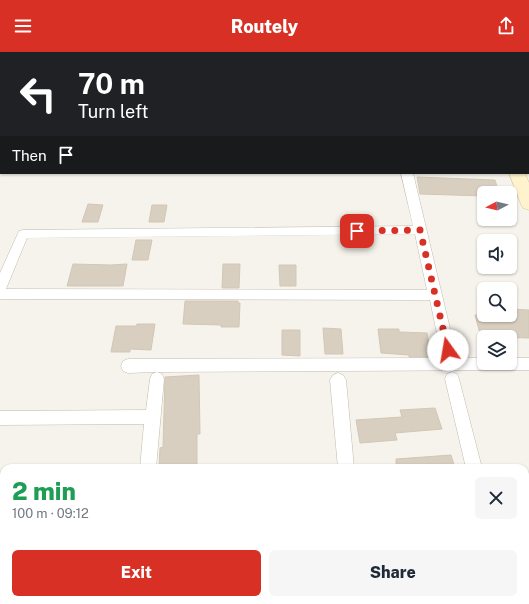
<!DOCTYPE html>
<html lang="en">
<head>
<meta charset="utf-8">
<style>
  body { margin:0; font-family:"Public Sans",sans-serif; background:#f6f6f7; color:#1f2937; height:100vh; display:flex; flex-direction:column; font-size:15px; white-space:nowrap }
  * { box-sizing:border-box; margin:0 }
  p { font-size:13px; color:#747a83 }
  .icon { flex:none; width:22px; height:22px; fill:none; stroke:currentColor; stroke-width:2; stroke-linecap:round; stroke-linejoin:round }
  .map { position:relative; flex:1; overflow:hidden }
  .drawer { position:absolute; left:0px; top:412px; width:529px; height:140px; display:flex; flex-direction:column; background:#fff; border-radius:12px 12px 0 0; box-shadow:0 1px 3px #0004 }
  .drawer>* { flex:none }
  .top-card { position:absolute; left:0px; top:0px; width:529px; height:122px; box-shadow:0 1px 3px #0004; background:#202124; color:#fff; overflow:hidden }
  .needle { width:26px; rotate:263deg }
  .tools { position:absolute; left:477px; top:134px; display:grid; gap:8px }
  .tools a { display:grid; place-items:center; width:40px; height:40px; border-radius:6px; background:#fff; box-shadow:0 1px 3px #0004; font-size:20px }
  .pin { position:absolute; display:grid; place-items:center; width:34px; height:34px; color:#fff; margin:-17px; border-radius:8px; box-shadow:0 2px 6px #0006 }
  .me { position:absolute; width:44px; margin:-22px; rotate:347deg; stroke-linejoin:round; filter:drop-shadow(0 0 3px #0008) }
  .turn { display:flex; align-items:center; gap:14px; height:84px; padding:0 12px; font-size:18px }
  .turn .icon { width:52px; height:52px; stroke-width:2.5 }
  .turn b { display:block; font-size:28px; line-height:34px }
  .then { display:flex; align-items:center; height:38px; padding:0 12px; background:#0003; gap:8px; font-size:15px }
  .round { display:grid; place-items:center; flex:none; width:42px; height:42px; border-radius:6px; background:#f6f6f7 }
  .headline { display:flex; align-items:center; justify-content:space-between; height:68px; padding:0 12px }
  h1 { font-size:24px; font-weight:800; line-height:30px; color:#1e9e55 }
  .action { display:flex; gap:8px; margin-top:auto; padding:8px 12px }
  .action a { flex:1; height:46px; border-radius:6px; background:#d93025; color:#fff; font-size:16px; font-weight:800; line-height:46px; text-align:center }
  .action a+a { background:#f6f6f7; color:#1f2937 }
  header { display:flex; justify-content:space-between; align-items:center; height:52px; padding:0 12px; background:#d93025; color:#fff; font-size:18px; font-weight:800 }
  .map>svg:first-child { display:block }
</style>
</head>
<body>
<header><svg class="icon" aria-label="menu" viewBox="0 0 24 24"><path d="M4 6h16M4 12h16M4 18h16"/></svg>Routely<svg class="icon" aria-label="share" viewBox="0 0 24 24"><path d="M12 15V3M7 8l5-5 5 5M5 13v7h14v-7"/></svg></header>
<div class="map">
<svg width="529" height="552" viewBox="0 0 529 552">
  <rect width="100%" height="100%" fill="#f6f3ec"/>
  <path fill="#d8cfc1" stroke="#d3c7b4" d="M417,125L495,128L499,141H484V144L420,142Z
    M88,152L103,153L98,170H82Z
    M152,153H167L164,170H149Z
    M136,188H152L148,208H132Z
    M73,212L111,213L127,212L123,234H67Z
    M223,212H240L239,236H222Z
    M279,213H296V234H280Z
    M185,249H238V251H240L239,275H221V273L183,272Z
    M510,257L529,258V286L481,285L475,263H510Z
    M137,272H155L151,298L130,297V300H111L116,274H136Z
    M323,276L341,277L343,302H325Z
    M378,277H399V280L427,281L431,305H409V303L381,301Z
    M282,278H300V304L282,303Z
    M199,323L200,382H197V416H159L160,396L163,395L165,325Z
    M435,356L442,377L395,381L397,388L360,391L356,368L402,365L400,358Z
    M451,403L455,416H396V407Z"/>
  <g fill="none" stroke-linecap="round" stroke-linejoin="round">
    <g stroke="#c2bbae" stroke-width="1">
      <path id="street" d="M528,43H529V49H528Z
        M528,89H529V95H528Z
        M0,113H1V121H0Z
        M401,121H413L457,306H484V311H510V306H529V318L157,320L162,322L164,327L156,416H140L144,372L0,373V359L146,358L150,327L152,322L157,320L128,321L123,319L121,314L123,309L128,307L442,306L430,248L0,247V221L19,179L23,178L413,174ZM415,182L427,238L6,237L27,186Z
        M452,320L457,322L459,327L482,416H466L445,327L447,322Z
        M338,321L343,323L346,328L354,416H338L330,328L333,323Z
        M0,483H4V501H0Z
        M525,489H529V507H525Z
        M125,548H145V552H125Z"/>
    </g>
    <g stroke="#d6c79b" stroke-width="1">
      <path id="secondary" d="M469,0H481V1H469Z
        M509,121H525L529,131V158L523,156L521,152Z"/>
    </g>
    <use href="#street" fill="#fff" fill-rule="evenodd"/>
    <use href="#secondary" fill="#fff3cd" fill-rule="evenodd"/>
  </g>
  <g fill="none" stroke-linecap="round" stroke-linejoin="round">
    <path stroke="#d93025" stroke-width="7" stroke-dasharray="0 12.6" d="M357,179L420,178L448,298"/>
  </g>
</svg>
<div class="tools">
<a><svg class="needle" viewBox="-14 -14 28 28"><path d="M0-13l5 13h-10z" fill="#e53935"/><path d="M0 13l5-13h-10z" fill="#747a83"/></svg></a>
<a><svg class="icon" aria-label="sound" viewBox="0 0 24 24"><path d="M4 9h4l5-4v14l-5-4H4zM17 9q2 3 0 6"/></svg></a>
<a><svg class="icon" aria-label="search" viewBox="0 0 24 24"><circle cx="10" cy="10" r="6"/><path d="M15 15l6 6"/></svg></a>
<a><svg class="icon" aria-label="layers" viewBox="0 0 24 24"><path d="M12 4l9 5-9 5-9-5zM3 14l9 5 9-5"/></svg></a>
</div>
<div class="pin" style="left:357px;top:179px;background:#d93025"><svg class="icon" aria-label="arrive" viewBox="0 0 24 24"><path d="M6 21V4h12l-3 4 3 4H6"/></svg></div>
<svg class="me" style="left:448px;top:298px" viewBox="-20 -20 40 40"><circle r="19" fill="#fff"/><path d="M0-13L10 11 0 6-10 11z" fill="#d93025"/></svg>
<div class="top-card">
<div class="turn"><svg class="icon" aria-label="left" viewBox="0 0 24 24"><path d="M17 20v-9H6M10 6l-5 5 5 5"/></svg><div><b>70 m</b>Turn left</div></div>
<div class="then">Then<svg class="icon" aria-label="arrive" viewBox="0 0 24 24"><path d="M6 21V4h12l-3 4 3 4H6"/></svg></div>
</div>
<section class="drawer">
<div class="headline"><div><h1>2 min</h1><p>100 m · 09:12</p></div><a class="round"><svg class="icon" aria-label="close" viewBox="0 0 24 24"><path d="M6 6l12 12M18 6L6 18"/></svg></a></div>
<div class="action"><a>Exit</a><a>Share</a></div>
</section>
</div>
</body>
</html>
